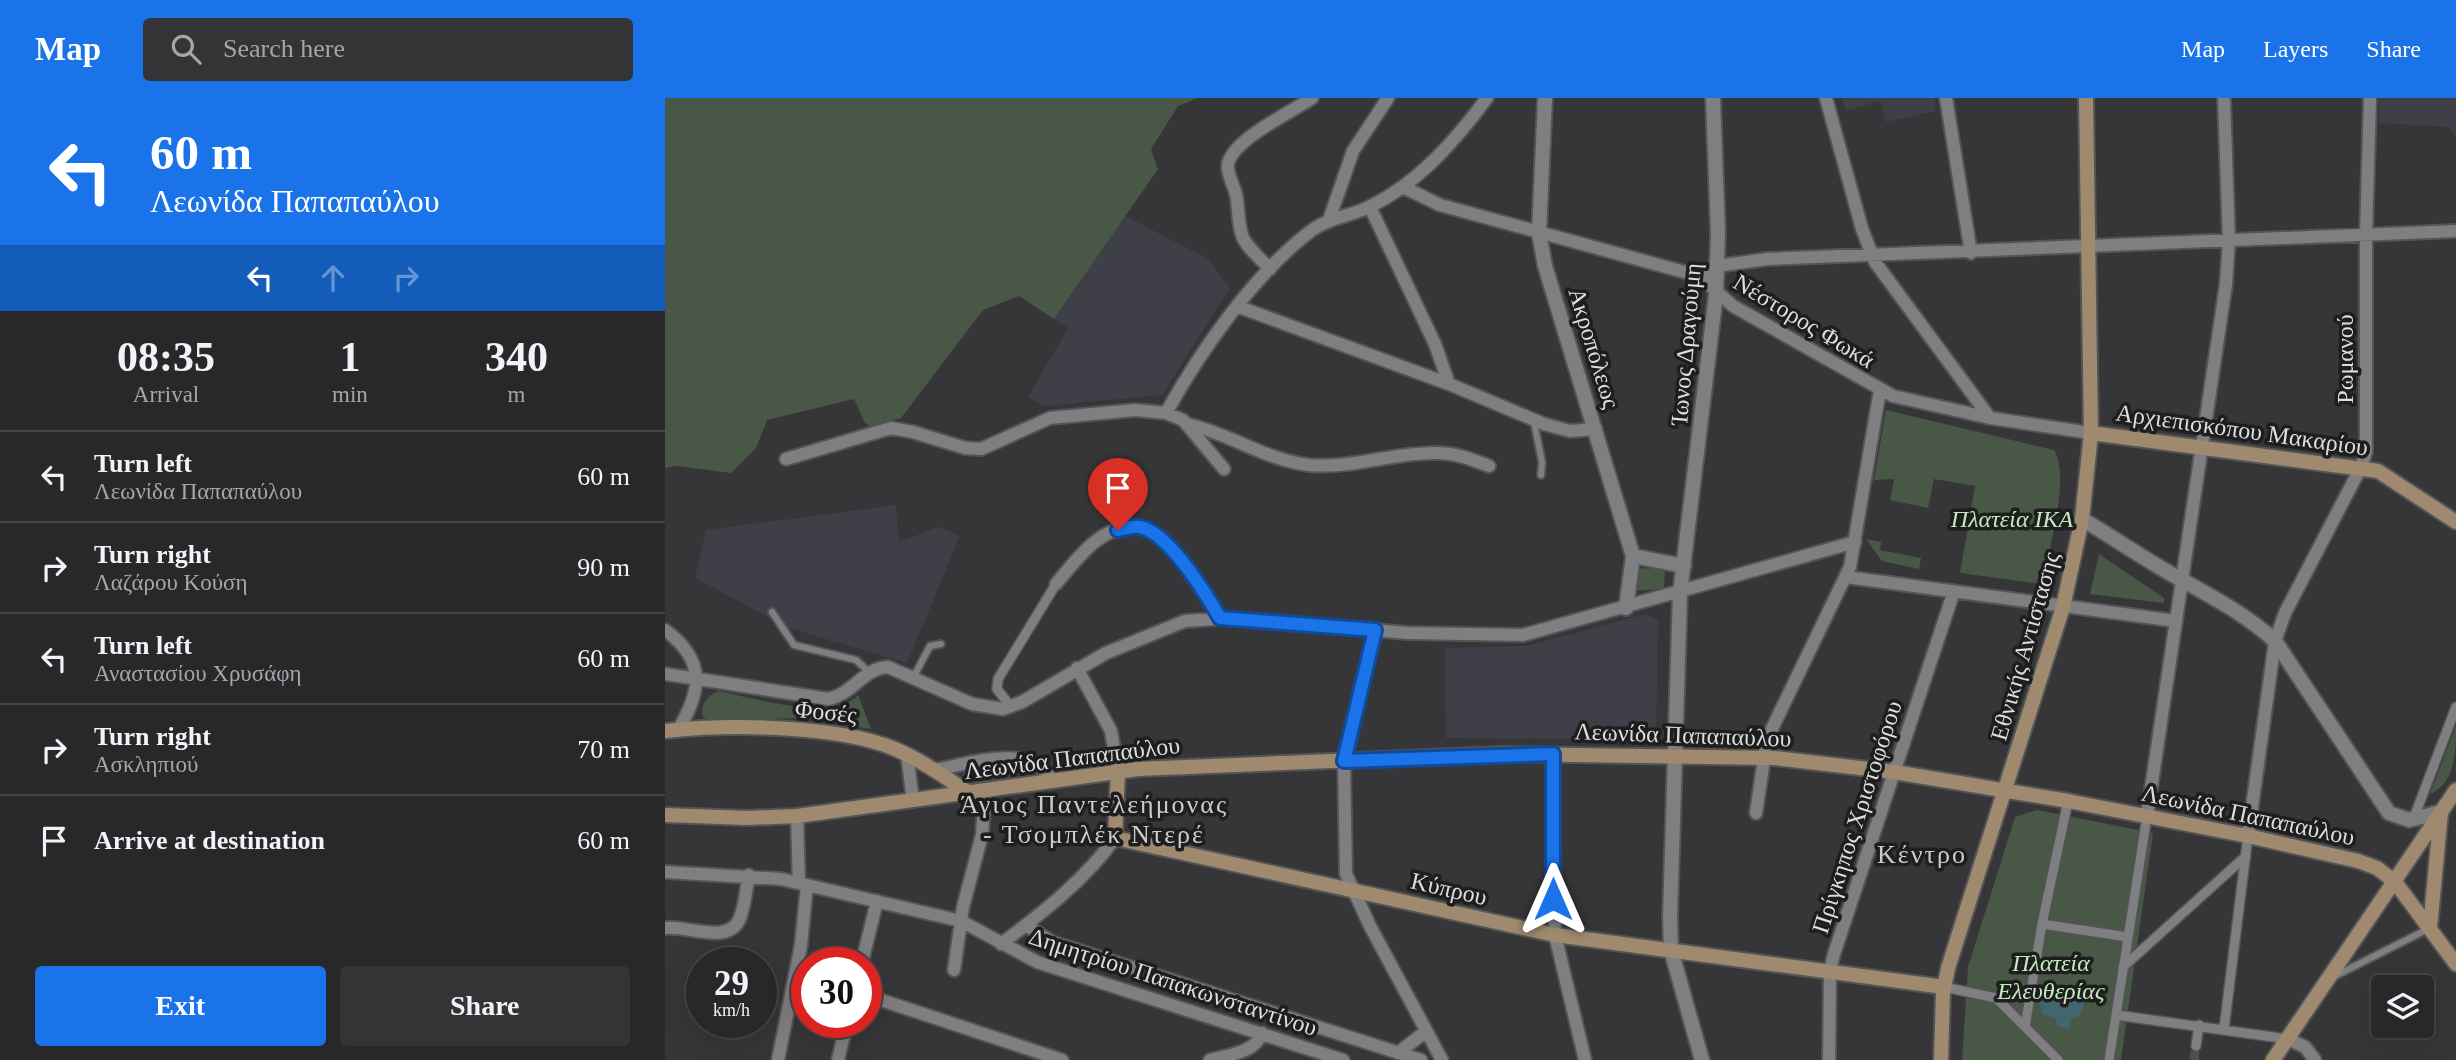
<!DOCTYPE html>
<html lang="en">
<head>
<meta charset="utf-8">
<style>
  body { margin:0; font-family:Georgia,serif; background:#343437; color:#f1f3f6; height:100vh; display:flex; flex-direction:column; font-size:26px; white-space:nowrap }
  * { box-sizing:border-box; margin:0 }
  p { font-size:23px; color:#a5a6a9 }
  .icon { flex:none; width:38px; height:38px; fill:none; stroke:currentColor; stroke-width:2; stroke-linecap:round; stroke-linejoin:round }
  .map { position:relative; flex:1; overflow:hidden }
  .details { display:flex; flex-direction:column; background:#28282b; width:665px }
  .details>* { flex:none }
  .guide { background:#1a73e8; color:#fff; overflow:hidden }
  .controls { position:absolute; left:1706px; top:877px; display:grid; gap:14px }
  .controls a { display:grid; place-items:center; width:63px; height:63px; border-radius:7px; background:#28282b; box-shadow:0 7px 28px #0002,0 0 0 2px #444447; font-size:35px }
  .speed { position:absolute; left:21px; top:849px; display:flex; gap:14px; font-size:35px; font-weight:700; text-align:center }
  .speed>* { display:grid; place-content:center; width:91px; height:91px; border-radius:50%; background:#28282b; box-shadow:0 7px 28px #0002,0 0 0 2px #444447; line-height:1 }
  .speed small { font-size:18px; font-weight:400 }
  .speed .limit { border:10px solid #d22; background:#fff; color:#111 }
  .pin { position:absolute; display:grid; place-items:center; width:60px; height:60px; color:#fff; margin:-72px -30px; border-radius:50% 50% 50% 0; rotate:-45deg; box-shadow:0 0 7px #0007 }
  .pin .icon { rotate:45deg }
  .me { position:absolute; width:77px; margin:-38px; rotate:0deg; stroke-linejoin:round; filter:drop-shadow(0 0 5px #0008) }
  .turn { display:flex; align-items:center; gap:24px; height:147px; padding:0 35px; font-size:32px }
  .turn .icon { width:91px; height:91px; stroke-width:2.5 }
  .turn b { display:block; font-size:49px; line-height:60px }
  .lanes { display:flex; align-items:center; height:66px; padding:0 35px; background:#0003; justify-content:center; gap:35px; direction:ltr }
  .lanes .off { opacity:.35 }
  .eta { display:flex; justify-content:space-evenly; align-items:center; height:119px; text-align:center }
  .eta b { font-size:42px; font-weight:800; line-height:49px }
  .primary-button { display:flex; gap:14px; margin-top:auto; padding:14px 35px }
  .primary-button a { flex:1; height:80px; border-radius:7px; background:#1a73e8; color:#fff; font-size:28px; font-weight:800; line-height:80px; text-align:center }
  .primary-button a+a { background:#343437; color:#f1f3f6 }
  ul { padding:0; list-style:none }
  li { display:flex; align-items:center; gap:21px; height:91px; padding:0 35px; border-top:2px solid #444447 }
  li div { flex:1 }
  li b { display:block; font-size:26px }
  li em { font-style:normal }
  header { display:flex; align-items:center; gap:42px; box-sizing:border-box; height:98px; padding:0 35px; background:#1a73e8; color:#fff }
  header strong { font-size:33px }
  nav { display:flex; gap:38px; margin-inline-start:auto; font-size:24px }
  .search { width:490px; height:63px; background:#343437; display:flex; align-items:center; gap:18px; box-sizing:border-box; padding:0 24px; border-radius:7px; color:#a5a6a9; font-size:26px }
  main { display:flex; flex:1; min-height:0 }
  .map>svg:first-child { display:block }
</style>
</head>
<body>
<header>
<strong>Map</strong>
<div class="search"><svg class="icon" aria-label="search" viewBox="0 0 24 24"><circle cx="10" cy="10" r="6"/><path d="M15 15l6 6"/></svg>Search here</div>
<nav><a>Map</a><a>Layers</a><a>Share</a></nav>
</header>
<main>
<section class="details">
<div class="guide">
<div class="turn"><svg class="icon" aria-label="left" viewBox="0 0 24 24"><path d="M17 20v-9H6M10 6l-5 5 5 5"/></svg><div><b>60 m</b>Λεωνίδα Παπαπαύλου</div></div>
<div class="lanes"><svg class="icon" aria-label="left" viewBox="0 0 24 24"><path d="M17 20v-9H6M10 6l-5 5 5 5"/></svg><svg class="icon off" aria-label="ahead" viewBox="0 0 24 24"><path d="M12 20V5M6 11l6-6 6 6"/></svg><svg class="icon off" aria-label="right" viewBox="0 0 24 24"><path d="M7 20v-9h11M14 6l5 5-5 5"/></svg></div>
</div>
<div class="eta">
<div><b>08:35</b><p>Arrival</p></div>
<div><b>1</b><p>min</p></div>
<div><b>340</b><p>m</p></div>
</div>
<ul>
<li><svg class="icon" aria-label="left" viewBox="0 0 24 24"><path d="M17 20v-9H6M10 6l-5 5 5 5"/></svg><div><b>Turn left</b><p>Λεωνίδα Παπαπαύλου</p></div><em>60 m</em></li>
<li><svg class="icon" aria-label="right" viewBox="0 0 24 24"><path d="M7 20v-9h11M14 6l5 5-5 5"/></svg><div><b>Turn right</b><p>Λαζάρου Κούση</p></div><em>90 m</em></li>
<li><svg class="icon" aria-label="left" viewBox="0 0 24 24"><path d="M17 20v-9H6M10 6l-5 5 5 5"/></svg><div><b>Turn left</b><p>Αναστασίου Χρυσάφη</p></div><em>60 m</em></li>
<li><svg class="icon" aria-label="right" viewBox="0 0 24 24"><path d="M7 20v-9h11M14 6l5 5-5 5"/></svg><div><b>Turn right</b><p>Ασκληπιού</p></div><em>70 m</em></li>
<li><svg class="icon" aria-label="arrive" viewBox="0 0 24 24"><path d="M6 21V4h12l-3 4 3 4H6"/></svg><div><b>Arrive at destination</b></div><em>60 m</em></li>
</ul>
<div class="primary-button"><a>Exit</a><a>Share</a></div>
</section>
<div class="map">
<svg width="1791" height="962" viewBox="0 0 1791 962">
  <rect width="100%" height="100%" fill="#363639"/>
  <path fill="#3f3f47" d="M1177,0H1269L1271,13L1221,24L1215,3L1181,13Z
    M1714,0H1791V39L1783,29L1714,25Z
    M460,118L542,160L565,190L497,297L379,308L363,299L403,230L389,221Z
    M231,407L234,444L274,429L295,438L242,565L124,530L30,480L41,432Z
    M981,516L993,523L991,641L781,640L780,550L861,548Z"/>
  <path fill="#495746" d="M0,0H533L513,8L486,51L493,71L389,221L354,198L318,212L236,320L205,328L200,325L189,301L102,322L91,350L66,375L12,368L0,370Z
    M1221,312L1389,352C1406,378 1383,455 1377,486L1295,475L1310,388L1269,381L1263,410L1225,402L1229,381L1209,382Z
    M1201,441L1216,444L1215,452L1256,460L1254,471L1217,463Z
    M1434,456L1499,500V505L1425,496Z
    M968,470L1000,471L999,491L967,493Z
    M54,593C87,600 168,624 193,597L206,631L140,620L45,622L38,619C34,608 43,596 54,593Z
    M1791,628C1791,653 1791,685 1765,696Z
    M346,666L360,669L363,675L311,685L297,678L300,673Z
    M1372,712L1488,735L1456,962H1297L1303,869L1350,719Z"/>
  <path fill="#42666f" d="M1404,890L1415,895L1419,908L1414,918L1406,920L1404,931L1392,928L1391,920L1377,916L1375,905L1379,898H1392L1397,891Z"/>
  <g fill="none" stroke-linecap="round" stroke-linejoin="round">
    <path stroke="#4f4f52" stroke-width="9" stroke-dasharray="9 4.5" stroke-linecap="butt" d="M1529,962L1531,948"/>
    <g stroke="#545455" stroke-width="10">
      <path id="service" d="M869,324L877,364L876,377
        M107,514L129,547L191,562L204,574
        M249,578L265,548L276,546
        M1670,878L1763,831"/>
    </g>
    <g stroke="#545455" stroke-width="12">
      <path id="pedestrian" d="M346,609L332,591L333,581L391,486
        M1403,703L1377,826L1463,839
        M1748,722L1791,609
        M1458,869L1581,758
        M1279,889L1331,900L1393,962
        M1451,917L1623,941
        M1360,929L1377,826
        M1559,931L1583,738
        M1531,948L1534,927
        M1444,962L1482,718"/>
    </g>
    <g stroke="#545455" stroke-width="16">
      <path id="minor" d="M1161,0L1197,131L1210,164L1325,320
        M1281,0L1306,155
        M738,89L775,107L1034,178L1068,208L1228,298L1325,320L1426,335
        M705,109L770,246L784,286
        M664,122L688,53L723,0
        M605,171C574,139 576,145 572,102C571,91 564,81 563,71C559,45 629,13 647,0
        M1034,178L1052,168L1102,161L1791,133
        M574,209L784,286L879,326L905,333L931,331
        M501,315C536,252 589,176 647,132C665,119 687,118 706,108C753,85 791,42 822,0
        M522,326C564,335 600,362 644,367C688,371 729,354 772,355C790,355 806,361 824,368
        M121,361L226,330L248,334L300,350L316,351L385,320L470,312L501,315L518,322L559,371
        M1181,479L1511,523
        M391,486C411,462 437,425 473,429C501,431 541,497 555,520
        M0,532C41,562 37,593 13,632
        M710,532L679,662L681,776L705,828L777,962
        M412,570L446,633L453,673
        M0,576L163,601C187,597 198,570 223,569L307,606L338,611L357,604L441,555L520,523L564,520L743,535L858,537L1190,444
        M888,655L890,837L920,962
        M242,656L248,703
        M269,672C306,666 362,644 388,682
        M1091,715L1102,641L1185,469L1215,292
        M132,718L134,785
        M1482,718L1561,186L1564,143L1559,0
        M1583,738L1610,543L1620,515L1696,369L1701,354V137L1705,0
        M0,774L116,781L296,823L372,864L678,962
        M361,827L387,844L756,962
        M0,830C23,827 64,848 75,820C80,807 81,791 84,777
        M336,846C377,815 420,782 450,740
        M197,864L212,803
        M289,872L298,809L317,737L320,692
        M201,897L397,962
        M1623,941L1640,949L1650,962
        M733,955L760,934
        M113,962L136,847L142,787
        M173,962L182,924
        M545,962C563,957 590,955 597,935
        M1164,962L1165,873L1169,856L1289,493"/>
    </g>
    <g stroke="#545455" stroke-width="18">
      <path id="tertiary" d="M880,0L874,135L880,168L968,458L1019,468
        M1417,421C1442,436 1466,452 1491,467C1532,492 1574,510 1610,543L1724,715L1744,722L1776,714
        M961,510L968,458
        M1037,962L1006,852L1005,819L1015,495L1051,196L1053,135L1048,0"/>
    </g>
    <g stroke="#545455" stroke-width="18">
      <path id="secondary" d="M1426,335L1713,373L1791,424
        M0,633C62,626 173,627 230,651C256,662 280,679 304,695
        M453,673L450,740L890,837L1279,889
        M0,717L82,720L132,718L473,671L840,656L1110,660L1229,674L1403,703L1583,738L1693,763L1712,770L1730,784L1791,866
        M1765,830L1776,714
        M1276,962L1278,895L1283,870L1398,509L1417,421L1426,335L1421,0
        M1608,962L1791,692"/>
    </g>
    <use href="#service" stroke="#7f7f82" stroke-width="6"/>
    <use href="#pedestrian" stroke="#7f7f82" stroke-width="9"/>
    <use href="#minor" stroke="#7f7f82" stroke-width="12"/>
    <use href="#tertiary" stroke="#7f7f82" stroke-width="14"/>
    <use href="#secondary" stroke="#9f8a6f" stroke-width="14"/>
  </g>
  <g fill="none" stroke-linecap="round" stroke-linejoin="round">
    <g stroke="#114b97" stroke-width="18">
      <path id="route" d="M453,432C460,430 468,428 475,429C504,435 541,496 555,520L710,532L679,663L888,656V801"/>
    </g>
    <use href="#route" stroke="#1a73e8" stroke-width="12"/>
  </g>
  <g text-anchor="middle" stroke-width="7" stroke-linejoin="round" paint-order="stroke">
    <g font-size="24" fill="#dededf" stroke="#1e1e1f">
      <text transform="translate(1139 223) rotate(31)" y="8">Νέστορος Φωκά</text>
      <text transform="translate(1021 246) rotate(-85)" y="8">Ίωνος Δραγούμη</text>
      <text transform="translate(929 250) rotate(73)" y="8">Ακροπόλεως</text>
      <text transform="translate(1680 261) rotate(-90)" y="8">Ρωμανού</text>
      <text transform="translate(1577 332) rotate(8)" y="8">Αρχιεπισκόπου Μακαρίου</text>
      <text transform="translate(1360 548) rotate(-74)" y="8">Εθνικής Αντίστασης</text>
      <text transform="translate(161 614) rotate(6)" y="8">Φοσές</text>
      <text transform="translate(1018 637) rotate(2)" y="8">Λεωνίδα Παπαπαύλου</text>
      <text transform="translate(407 660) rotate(-7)" y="8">Λεωνίδα Παπαπαύλου</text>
      <text transform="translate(1583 717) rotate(12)" y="8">Λεωνίδα Παπαπαύλου</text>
      <text transform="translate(1192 719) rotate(-72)" y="8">Πρίγκηπος Χριστοφόρου</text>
      <text transform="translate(784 791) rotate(13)" y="8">Κύπρου</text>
      <text transform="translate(508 884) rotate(18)" y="8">Δημητρίου Παπακωνσταντίνου</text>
    </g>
    <g font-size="24" font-style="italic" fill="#c2eabc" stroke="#1e1e1f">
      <text x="1347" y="429">Πλατεία ΙΚΑ</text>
      <text x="1386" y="873">Πλατεία<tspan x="1386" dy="28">Ελευθερίας</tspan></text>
    </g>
    <g font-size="26" letter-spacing="2" fill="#cbcbce" stroke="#1e1e1f">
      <text x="429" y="715">Άγιος Παντελεήμονας<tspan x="429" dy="30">- Τσομπλέκ Ντερέ</tspan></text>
      <text x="1257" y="765">Κέντρο</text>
    </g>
  </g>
</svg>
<div class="controls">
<a><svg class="icon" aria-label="layers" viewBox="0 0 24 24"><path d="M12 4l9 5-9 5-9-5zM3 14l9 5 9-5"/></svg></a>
</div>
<div class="speed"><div>29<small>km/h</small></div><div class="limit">30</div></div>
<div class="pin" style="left:453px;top:432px;background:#d93025"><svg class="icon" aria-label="arrive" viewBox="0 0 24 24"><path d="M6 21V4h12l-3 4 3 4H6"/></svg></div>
<svg class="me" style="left:888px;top:801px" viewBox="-20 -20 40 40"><path d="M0-17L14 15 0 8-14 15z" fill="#1a73e8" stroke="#fff" stroke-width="4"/></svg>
</div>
</main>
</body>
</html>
